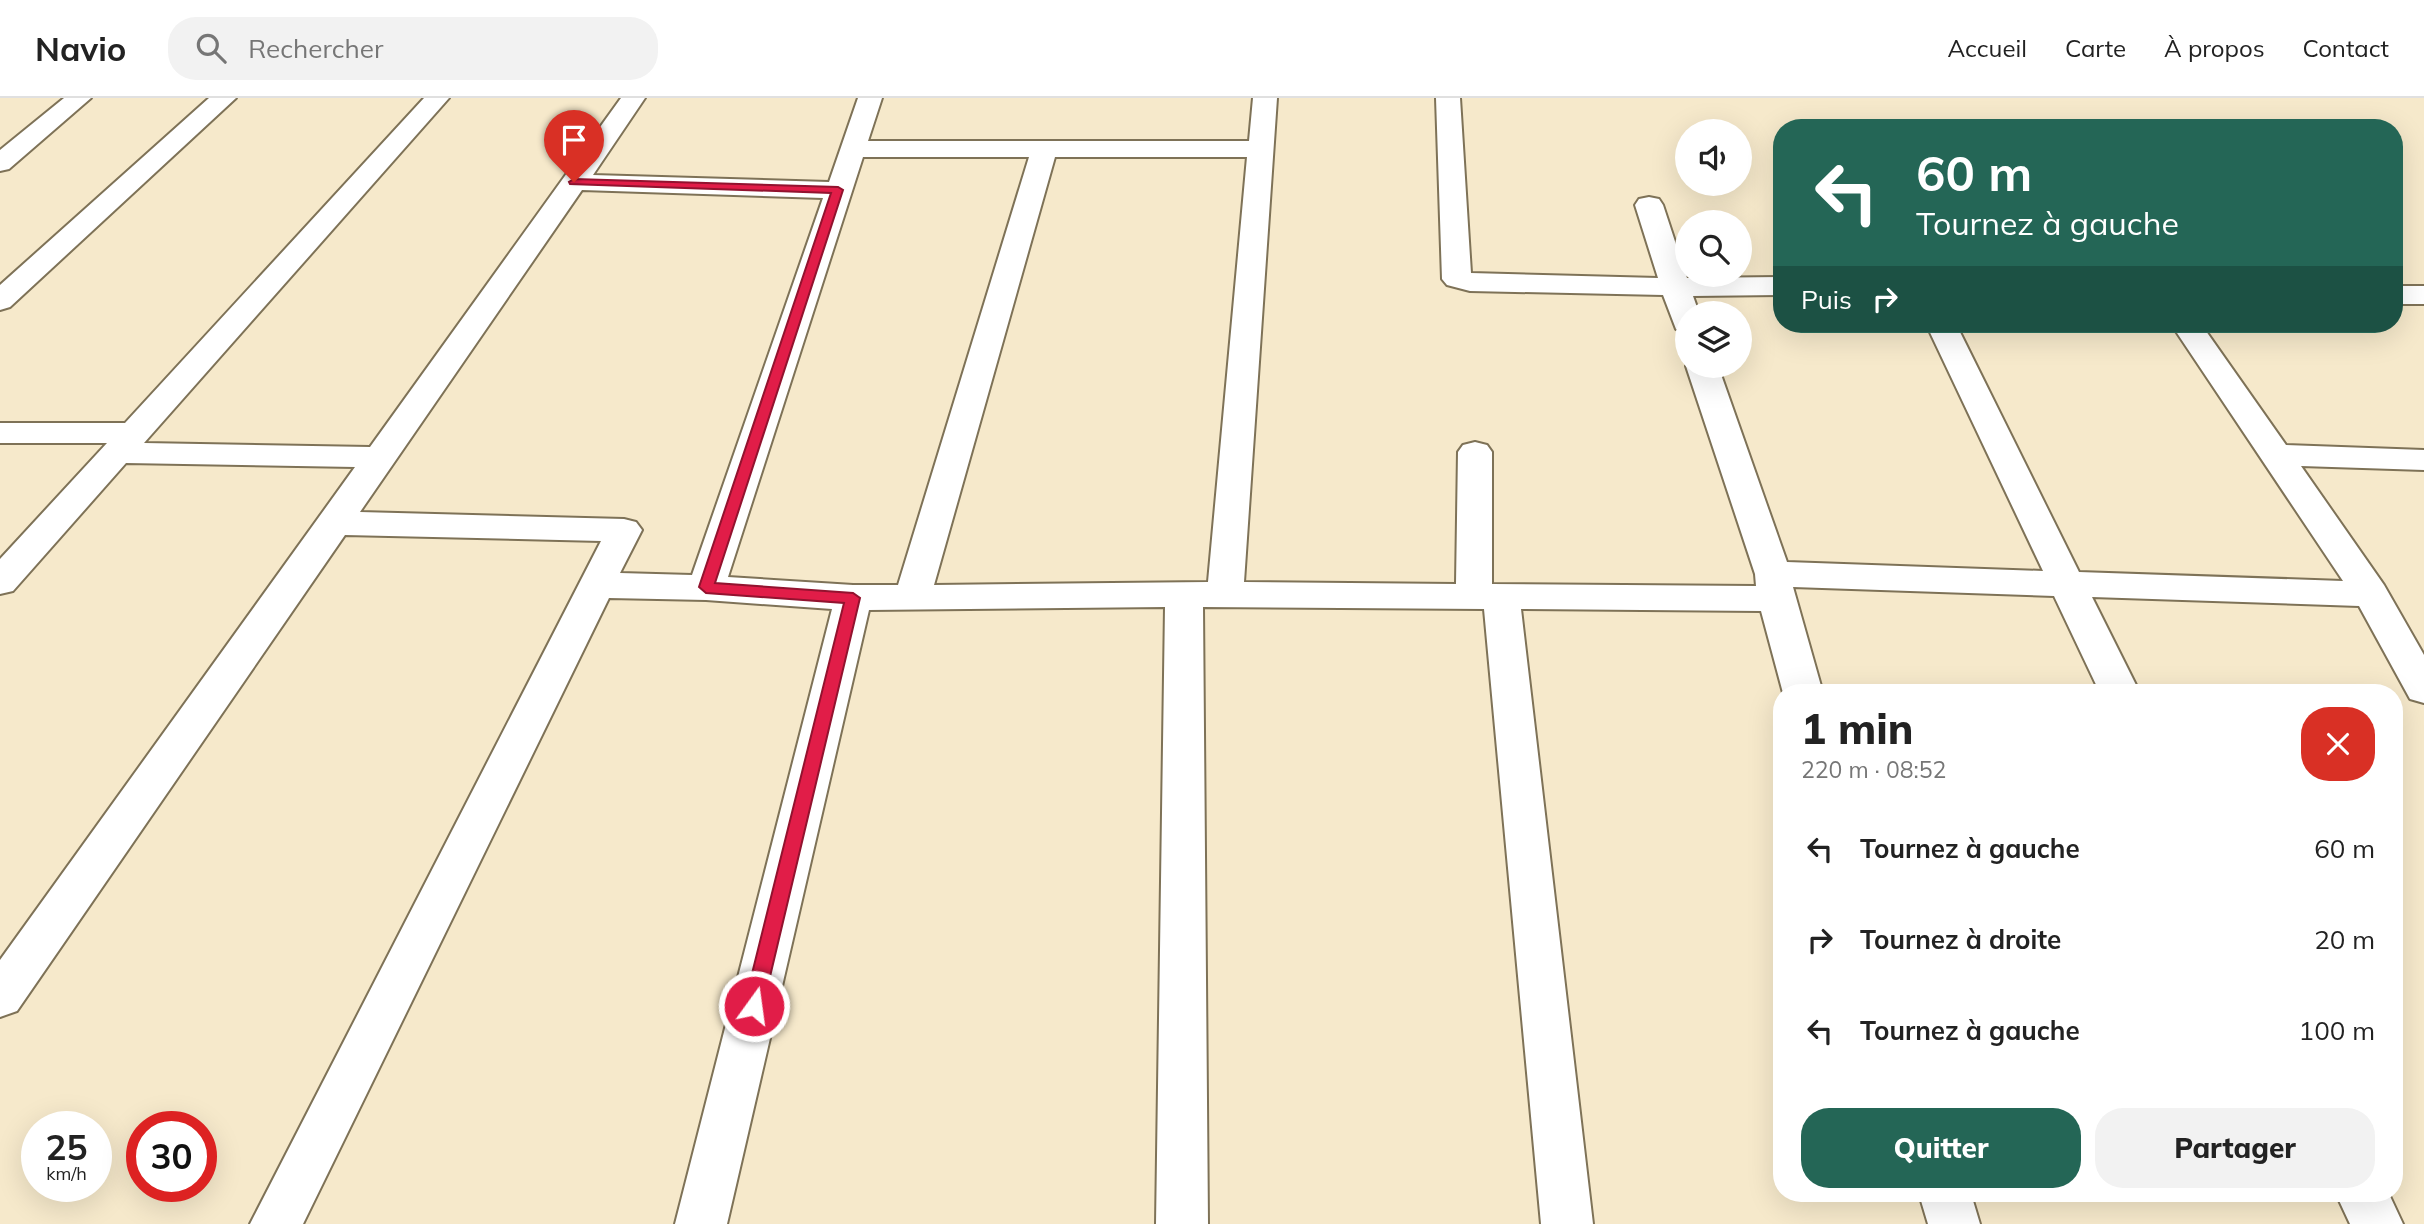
<!DOCTYPE html>
<html lang="fr">
<head>
<meta charset="utf-8">
<style>
  body { margin:0; font-family:Mulish,sans-serif; background:#f2f2f2; color:#222; height:100vh; display:flex; flex-direction:column; font-size:26px; white-space:nowrap }
  * { box-sizing:border-box; margin:0 }
  p { font-size:23px; color:#767676 }
  .icon { flex:none; width:38px; height:38px; fill:none; stroke:currentColor; stroke-width:2; stroke-linecap:round; stroke-linejoin:round }
  .map { position:relative; flex:1; overflow:hidden }
  .panel { position:absolute; left:1773px; top:586px; width:630px; height:518px; display:flex; flex-direction:column; background:#fff; border-radius:28px; box-shadow:0 7px 28px #0002 }
  .panel>* { flex:none }
  .banner { position:absolute; left:1773px; top:21px; width:630px; height:214px; border-radius:28px; box-shadow:0 7px 28px #0002; background:#246656; color:#fff; overflow:hidden }
  .fabs { position:absolute; left:1675px; top:21px; display:grid; gap:14px }
  .fabs a { display:grid; place-items:center; width:77px; height:77px; border-radius:50%; background:#fff; box-shadow:0 7px 28px #0002; font-size:35px }
  .speed { position:absolute; left:21px; top:1013px; display:flex; gap:14px; font-size:35px; font-weight:700; text-align:center }
  .speed>* { display:grid; place-content:center; width:91px; height:91px; border-radius:50%; background:#fff; box-shadow:0 7px 28px #0002; line-height:1 }
  .speed small { font-size:18px; font-weight:400 }
  .speed .limit { border:10px solid #d22; background:#fff; color:#111 }
  .pin { position:absolute; display:grid; place-items:center; width:60px; height:60px; color:#fff; margin:-72px -30px; border-radius:50% 50% 50% 0; rotate:-45deg; box-shadow:0 0 7px #0007 }
  .pin .icon { rotate:45deg }
  .me { position:absolute; width:77px; margin:-38px; rotate:14deg; stroke-linejoin:round; filter:drop-shadow(0 0 5px #0008) }
  .turn { display:flex; align-items:center; gap:24px; height:147px; padding:0 28px; font-size:32px }
  .turn .icon { width:91px; height:91px; stroke-width:2.5 }
  .turn b { display:block; font-size:49px; line-height:60px }
  .then { display:flex; align-items:center; height:66px; padding:0 28px; background:#0003; gap:14px; font-size:26px }
  .round { display:grid; place-items:center; flex:none; width:74px; height:74px; border-radius:28px; background:#f2f2f2 }
  .overview { display:flex; align-items:center; justify-content:space-between; height:119px; padding:0 28px }
  h1 { font-size:42px; font-weight:800; line-height:52px }
  .cta { display:flex; gap:14px; margin-top:auto; padding:14px 28px }
  .cta a { flex:1; height:80px; border-radius:28px; background:#246656; color:#fff; font-size:28px; font-weight:800; line-height:80px; text-align:center }
  .cta a+a { background:#f2f2f2; color:#222 }
  ul { padding:0; list-style:none }
  li { display:flex; align-items:center; gap:21px; height:91px; padding:0 28px }
  li div { flex:1 }
  li b { display:block; font-size:26px }
  li em { font-style:normal }
  header { display:flex; align-items:center; gap:42px; box-sizing:border-box; height:98px; padding:0 35px; background:#fff; border-bottom:2px solid #e0e0e0 }
  header strong { font-size:33px }
  nav { display:flex; gap:38px; margin-inline-start:auto; font-size:24px }
  .search { width:490px; height:63px; background:#f2f2f2; display:flex; align-items:center; gap:18px; box-sizing:border-box; padding:0 24px; border-radius:28px; color:#767676; font-size:26px }
  .map>svg:first-child { display:block }
</style>
</head>
<body>
<header>
<strong>Navio</strong>
<div class="search"><svg class="icon" aria-label="search" viewBox="0 0 24 24"><circle cx="10" cy="10" r="6"/><path d="M15 15l6 6"/></svg>Rechercher</div>
<nav><a>Accueil</a><a>Carte</a><a>À propos</a><a>Contact</a></nav>
</header>
<div class="map">
<svg width="2424" height="1126" viewBox="0 0 2424 1126">
  <rect width="100%" height="100%" fill="#f6e9cb"/>
  <g fill="none" stroke-linecap="round" stroke-linejoin="round">
    <g stroke="#7e7257" stroke-width="4">
      <path id="minor" d="M64,0H91L9,71L0,73V52Z
        M209,0H236L10,209L0,212V187Z
        M424,0H449L144,345L370,349L621,0H645L593,77L829,84L858,0H882L868,43H1249L1253,0H1277L1244,484L1456,486L1458,354L1463,347L1475,344L1487,347L1492,354V486L1756,488L1755,476L1686,268L1687,267L1718,268L1787,464L2043,473L1926,226H1956L2079,474L2343,483L2171,226H2201L2286,347L2424,352V372L2301,368L2384,487L2424,557V605L2410,601L2359,508L2092,499L2140,595H2100L2054,498L1793,489L1823,595H1783L1761,513L1521,511L1593,1126H1541L1484,511L1203,509L1208,1126H1156L1165,509L869,512L727,1126H675L832,511L706,502L609,500L303,1126H250L601,443L345,437L17,913L0,919V862L355,369L126,365L13,493L0,496V461L107,345H0V325H125ZM863,59H1029L898,487H853L728,479ZM1055,59H1247L1208,484L934,487ZM582,92L823,100L692,477L620,475L642,432L636,424L624,421L360,414Z
        M1436,0H1460L1471,175L1658,180L1635,107L1639,101L1649,99L1659,101L1663,107L1687,180L1782,179V197L1693,198L1699,215H1687V234L1676,231L1663,197L1470,193L1447,187L1442,181Z
        M2394,188H2424V206H2394Z
        M1919,1096H1971L1980,1126H1928Z
        M2336,1096H2389L2403,1126H2350Z"/>
    </g>
    <use href="#minor" fill="#fff" fill-rule="evenodd"/>
  </g>
  <path fill="#e11d48" stroke="#92132f" stroke-width="2" d="M574,81L838,89L843,92L715,485L853,495L860,500L763,908L761,914L754,917L747,914L744,908L844,505L706,495L699,489L831,95L570,86L569,84Z"/>
</svg>
<div class="fabs">
<a><svg class="icon" aria-label="sound" viewBox="0 0 24 24"><path d="M4 9h4l5-4v14l-5-4H4zM17 9q2 3 0 6"/></svg></a>
<a><svg class="icon" aria-label="search" viewBox="0 0 24 24"><circle cx="10" cy="10" r="6"/><path d="M15 15l6 6"/></svg></a>
<a><svg class="icon" aria-label="layers" viewBox="0 0 24 24"><path d="M12 4l9 5-9 5-9-5zM3 14l9 5 9-5"/></svg></a>
</div>
<div class="speed"><div>25<small>km/h</small></div><div class="limit">30</div></div>
<div class="pin" style="left:574px;top:84px;background:#d93025"><svg class="icon" aria-label="arrive" viewBox="0 0 24 24"><path d="M6 21V4h12l-3 4 3 4H6"/></svg></div>
<svg class="me" style="left:754px;top:908px" viewBox="-20 -20 40 40"><circle r="17" fill="#e11d48" stroke="#fff" stroke-width="3"/><path d="M0-11L8 9 0 5-8 9z" fill="#fff"/></svg>
<div class="banner">
<div class="turn"><svg class="icon" aria-label="left" viewBox="0 0 24 24"><path d="M17 20v-9H6M10 6l-5 5 5 5"/></svg><div><b>60 m</b>Tournez à gauche</div></div>
<div class="then">Puis<svg class="icon" aria-label="right" viewBox="0 0 24 24"><path d="M7 20v-9h11M14 6l5 5-5 5"/></svg></div>
</div>
<section class="panel">
<div class="overview"><div><h1>1 min</h1><p>220 m · 08:52</p></div><a class="round" style="background:#d93025;color:#fff"><svg class="icon" aria-label="close" viewBox="0 0 24 24"><path d="M6 6l12 12M18 6L6 18"/></svg></a></div>
<ul>
<li><svg class="icon" aria-label="left" viewBox="0 0 24 24"><path d="M17 20v-9H6M10 6l-5 5 5 5"/></svg><div><b>Tournez à gauche</b></div><em>60 m</em></li>
<li><svg class="icon" aria-label="right" viewBox="0 0 24 24"><path d="M7 20v-9h11M14 6l5 5-5 5"/></svg><div><b>Tournez à droite</b></div><em>20 m</em></li>
<li><svg class="icon" aria-label="left" viewBox="0 0 24 24"><path d="M17 20v-9H6M10 6l-5 5 5 5"/></svg><div><b>Tournez à gauche</b></div><em>100 m</em></li>
</ul>
<div class="cta"><a>Quitter</a><a>Partager</a></div>
</section>
</div>
</body>
</html>
